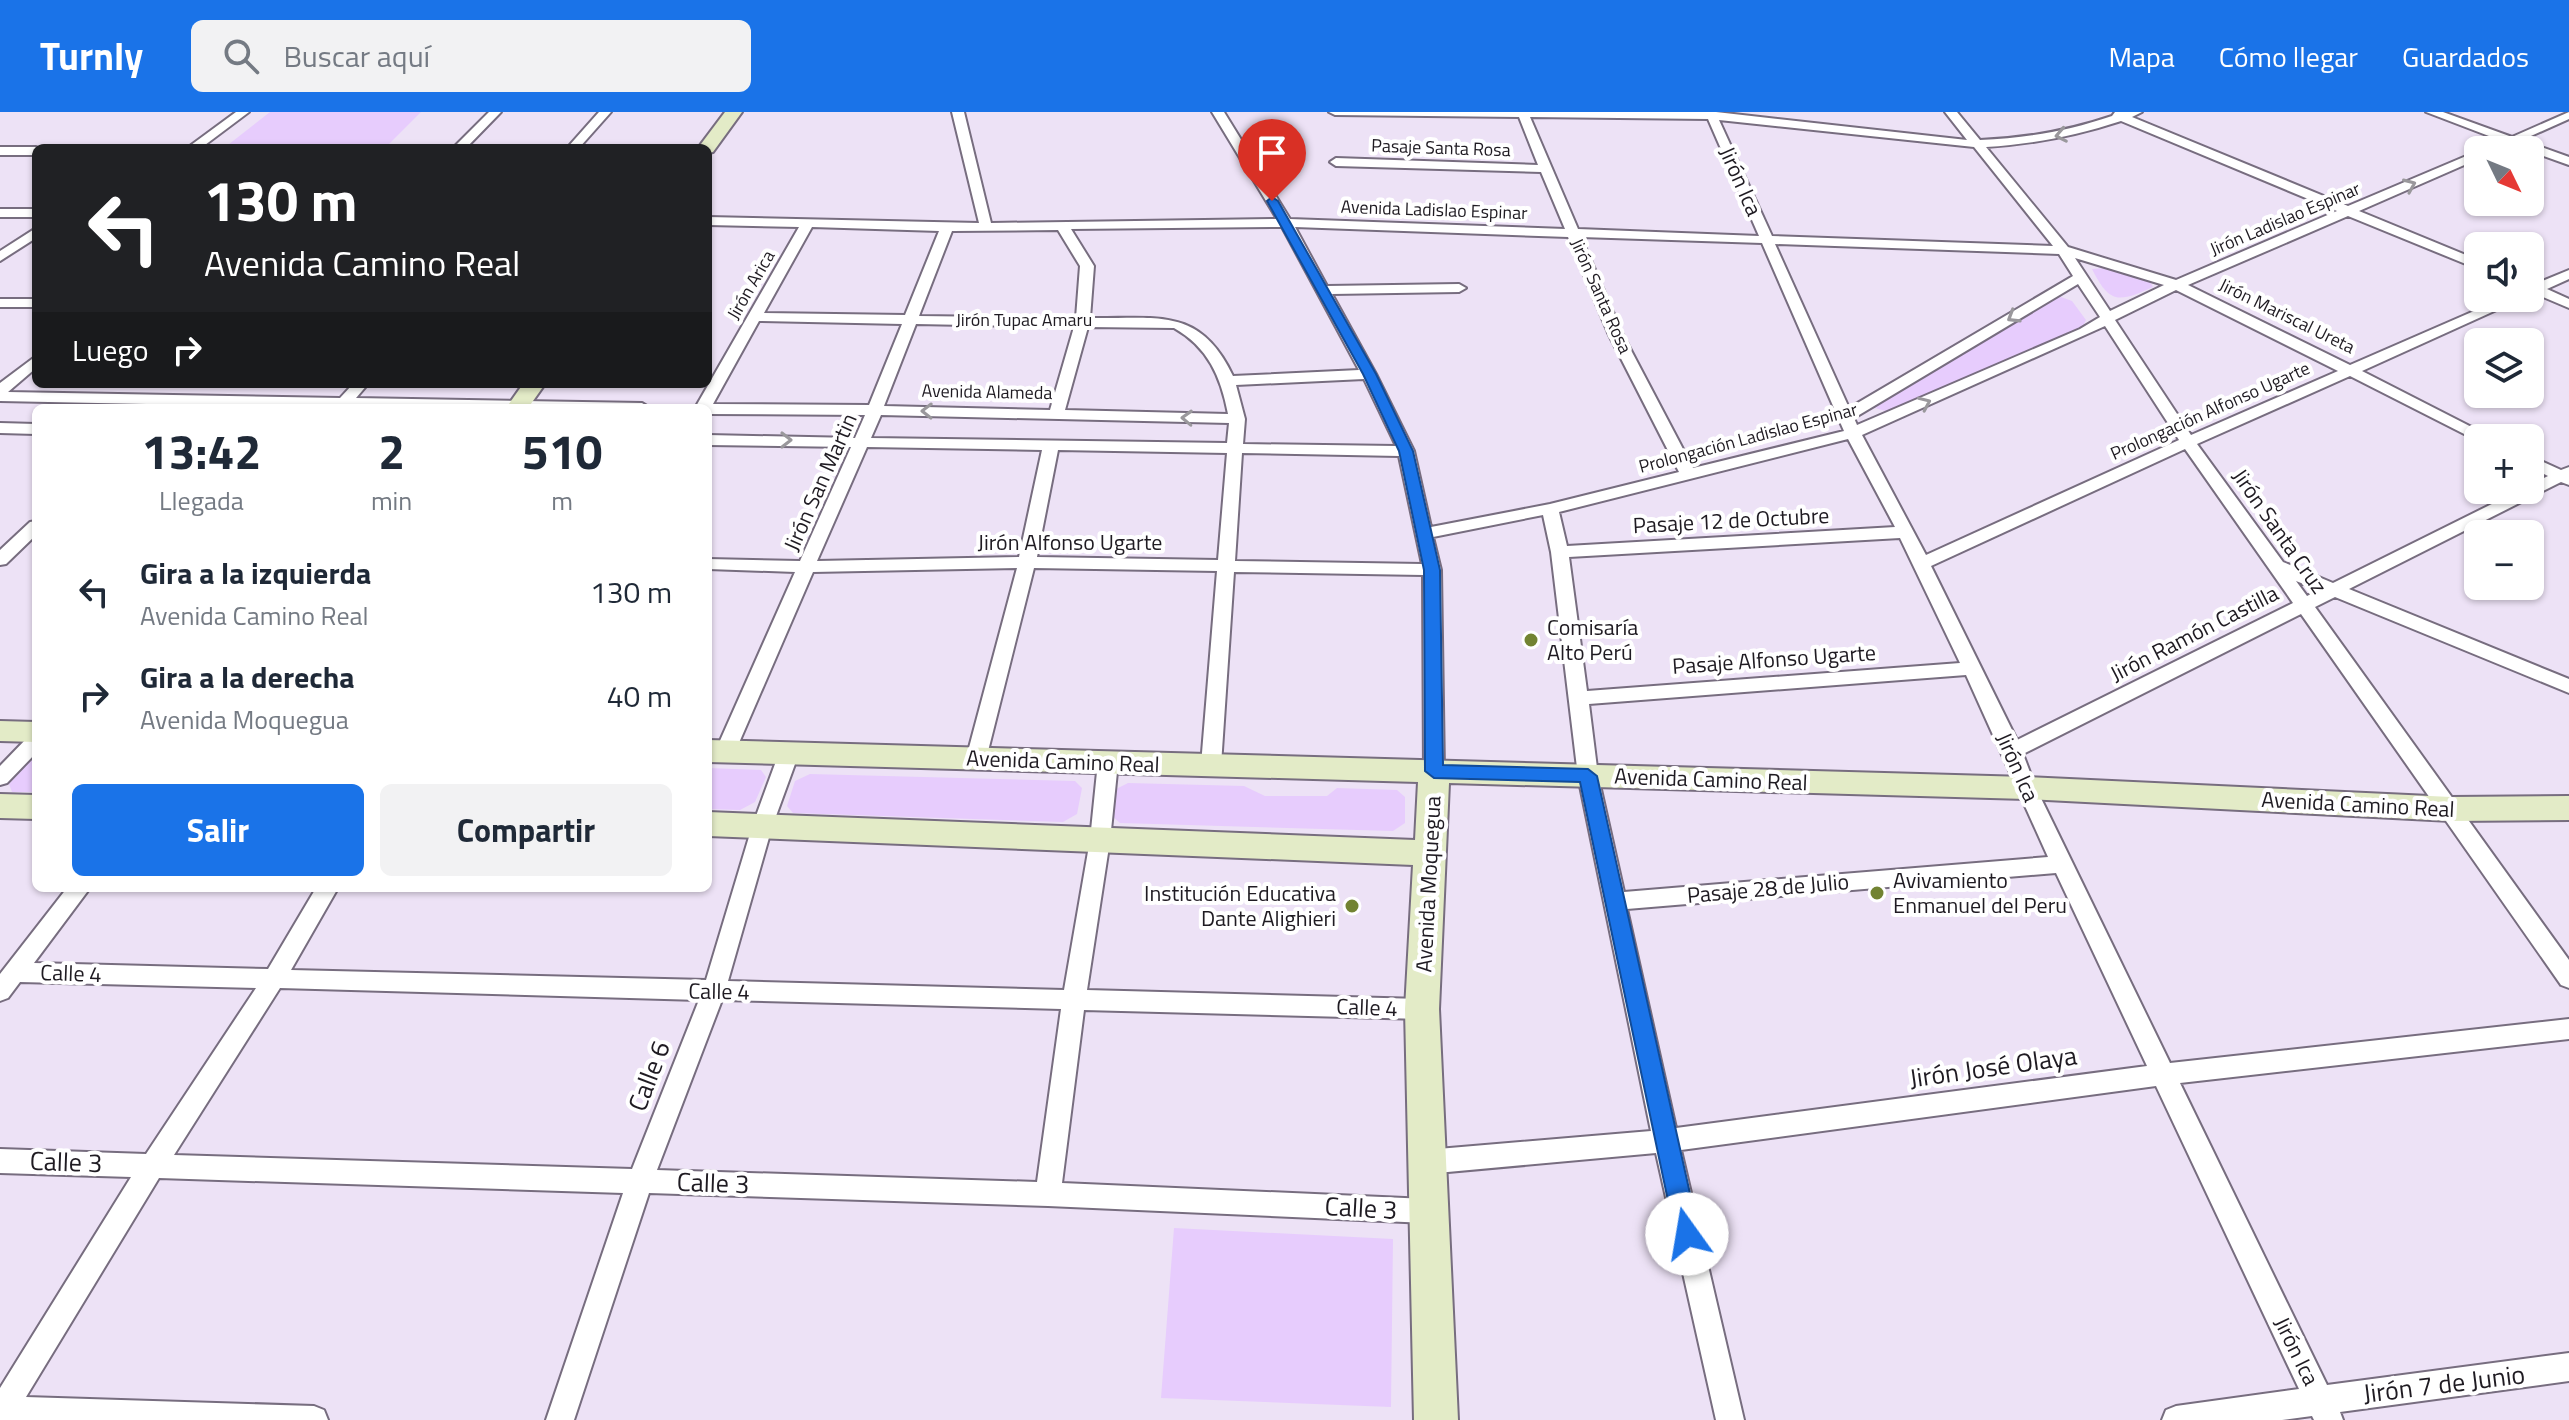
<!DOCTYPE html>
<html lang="es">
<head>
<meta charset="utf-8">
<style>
  body { margin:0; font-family:"Titillium Web",sans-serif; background:#f2f2f3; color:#1f2937; height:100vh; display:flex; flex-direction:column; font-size:30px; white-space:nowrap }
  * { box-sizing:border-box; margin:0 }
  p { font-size:26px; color:#747a83 }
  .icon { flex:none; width:44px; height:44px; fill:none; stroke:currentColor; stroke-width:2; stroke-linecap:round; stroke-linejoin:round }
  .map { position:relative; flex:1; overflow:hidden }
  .drawer { position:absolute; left:32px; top:292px; width:680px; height:488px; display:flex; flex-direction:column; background:#fff; border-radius:12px; box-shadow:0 2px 6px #0004 }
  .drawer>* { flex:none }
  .hud { position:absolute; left:32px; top:32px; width:680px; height:244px; border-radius:12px; box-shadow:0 2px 6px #0004; background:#202124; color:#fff; overflow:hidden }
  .needle { width:52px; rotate:133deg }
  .tools { position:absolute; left:2464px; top:24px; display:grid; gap:16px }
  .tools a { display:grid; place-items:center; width:80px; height:80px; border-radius:12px; background:#fff; box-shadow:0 2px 6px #0004; font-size:40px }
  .pin { position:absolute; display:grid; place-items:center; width:68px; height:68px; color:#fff; margin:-82px -34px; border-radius:50% 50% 50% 0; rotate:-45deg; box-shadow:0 0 8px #0007 }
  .pin .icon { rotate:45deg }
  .me { position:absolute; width:88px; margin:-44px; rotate:347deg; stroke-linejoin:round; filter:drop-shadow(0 0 6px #0008) }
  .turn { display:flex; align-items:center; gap:28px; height:168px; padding:0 40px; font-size:36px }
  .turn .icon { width:104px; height:104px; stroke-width:2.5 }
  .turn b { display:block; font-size:56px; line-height:68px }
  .then { display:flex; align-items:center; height:76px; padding:0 40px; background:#0003; gap:16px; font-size:30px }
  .eta { display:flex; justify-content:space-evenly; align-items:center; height:136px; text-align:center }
  .eta b { font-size:48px; font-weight:700; line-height:56px }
  .cta { display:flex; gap:16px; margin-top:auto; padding:16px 40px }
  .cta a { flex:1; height:92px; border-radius:12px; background:#1a73e8; color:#fff; font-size:32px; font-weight:700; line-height:92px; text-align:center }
  .cta a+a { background:#f2f2f3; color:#1f2937 }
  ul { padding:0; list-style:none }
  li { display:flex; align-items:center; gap:24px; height:104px; padding:0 40px }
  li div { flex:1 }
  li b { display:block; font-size:30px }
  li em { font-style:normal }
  header { display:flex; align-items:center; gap:48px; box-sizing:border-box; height:112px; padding:0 40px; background:#1a73e8; color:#fff }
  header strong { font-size:38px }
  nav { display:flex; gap:44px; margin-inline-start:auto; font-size:28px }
  .search { width:560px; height:72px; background:#f2f2f3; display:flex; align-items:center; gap:20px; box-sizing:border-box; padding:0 28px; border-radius:12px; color:#747a83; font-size:30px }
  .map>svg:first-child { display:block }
</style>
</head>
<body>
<header>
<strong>Turnly</strong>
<div class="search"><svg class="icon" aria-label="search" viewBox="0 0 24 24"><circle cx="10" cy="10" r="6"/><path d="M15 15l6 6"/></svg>Buscar aquí</div>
<nav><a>Mapa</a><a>Cómo llegar</a><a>Guardados</a></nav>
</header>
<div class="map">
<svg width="2569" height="1308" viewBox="0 0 2569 1308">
  <rect width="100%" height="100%" fill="#ede2f6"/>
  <path fill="#e7ccfd" d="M270,0H421L385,36H224Z
    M2105,156L2149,168L2153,175C2119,190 2110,193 2092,157Z
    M2061,185L2072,189L2086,208L2083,214L1893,301L1875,296L1876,293L2053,186Z
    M36,645V680H12L9,672L29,648Z
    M708,656L761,658L766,665L755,690L740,698L708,697Z
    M810,662L1075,669L1082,676L1077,702L1063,710L793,701L787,694L795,669Z
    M1128,671L1244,674L1265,684H1327L1337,676L1397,678L1405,685V711L1393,719L1120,711L1111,703L1114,678Z
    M1174,1116L1393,1127L1391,1295L1161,1286Z"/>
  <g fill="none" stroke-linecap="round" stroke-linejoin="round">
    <g stroke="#776d7f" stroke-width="4">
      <path id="street" d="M236,0H249L201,36H187Z
        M489,0H501L466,36H453Z
        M599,0H611L579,36H567Z
        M952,0H964L991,111L1277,107L1212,0H1224L1290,107L1565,117L1541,60L1336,54L1330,50L1336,46L1538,53L1519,5L1335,3L1329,0H1716L1967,28L1945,0H1957L1980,28C2027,26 2068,19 2112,4L2115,0H2142L2132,5L2348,94L2478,39V47L2359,99L2478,148V157L2348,104L2188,173L2350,253L2504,186H2523L2362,259L2493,326H2478V329L2350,264L2197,332L2283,450L2333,471L2520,378H2530V373L2548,364L2530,355V344L2561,358L2569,355V373L2561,370L2349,477L2569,567V581L2335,485L2315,495L2569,848V876L2561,873L2301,502L2023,642L2036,676L2170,951L2569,907V927L2180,971L2327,1273L2569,1241V1269L2340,1300L2343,1308H2314L2312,1304L2282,1308H2162L2166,1298L2176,1294L2299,1277L2156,974L1681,1038L1744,1308H1716L1656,1041L1426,1062L1417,1058L1413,1050L1417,1042L1426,1038L1651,1019L1578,664L1551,440L1543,403L1433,425L1441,458L1444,659L1441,664H1427L1424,659L1423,463L1234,460L1221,653L1218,658H1204L1201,653L1217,459L1034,456L986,647L983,652H969L966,647L1017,456L813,460L735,640L732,645H718L715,640L795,460L708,457V447L800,449L851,335L708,333V323L855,326L865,303L708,302V296H695L799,115L708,113V105L979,111ZM1530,5L1708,7L1759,124L1578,117ZM1719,8L1974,35L2053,134L1772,124ZM2121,9L2337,99L2176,168L2068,135L1986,35C2034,32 2075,24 2121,9ZM812,115L939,119L905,203L764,201ZM1282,115L1359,258L1233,264C1200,194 1157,207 1090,206L1094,154L1071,117ZM1295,115L1568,125L1609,223L1679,360L1550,392L1431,415L1414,339L1376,262L1332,182L1459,180L1466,176L1459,172L1327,174ZM1058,118L1080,154L1076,206L919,204L952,119ZM1581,125L1762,131L1844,319L1693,356L1623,223ZM1775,132L2059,142L2073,164L1849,296ZM2075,146L2164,173L2110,199ZM2078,172L2100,205L2080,217L1857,313L1854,306ZM2176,178L2338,259L2191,323L2115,208ZM759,209L902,212L869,293L713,292ZM916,212L1074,215L1050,298L884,294ZM2105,214L2179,328L1926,443L1862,323ZM1088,215L1174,216C1208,235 1221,265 1228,302L1065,298ZM1364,267L1396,334L1243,332L1245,307L1236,273ZM881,303L1229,311L1227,331L871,326ZM1848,327L1895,415L1567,434L1559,400ZM867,335L1042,338L1019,445L817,449ZM2185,337L2293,491L2017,628L1931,454ZM1058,338L1227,341L1218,448L1037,445ZM1242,341L1399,344L1422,452L1235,449ZM1900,426L1960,551L1587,579L1569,445ZM2296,469L2319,478L2307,484ZM1966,563L2048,745L1624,780L1598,664L1589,592ZM2056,761L2147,954L1676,1016L1627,797Z
        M2426,0H2443L2512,25L2569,0V7L2522,28L2569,45V53L2513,33L2501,34L2502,29Z
        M0,35H36L38,36L36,43H0Z
        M0,97H36V105H0Z
        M36,116V126L0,149V139Z
        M2569,158V167L2547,177L2569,187V196L2536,182L2530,184V171L2535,172Z
        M0,187H36V195H0Z
        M36,244V256L8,280L340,286L353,272H368L356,286L642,291L650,296H343L0,289V271Z
        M0,311L36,312V322L0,321Z
        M36,409V423L6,452L0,453V438L30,410Z
        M36,622V641L7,671L0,673V654L29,624Z
        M789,634L796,636L799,641L772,715L728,869L1064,878L1090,728L1098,650L1101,645H1115L1118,650L1110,728L1087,878L1422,887L1430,890L1434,897L1430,904L1422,907L1084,898L1062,1071L1427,1087L1436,1090L1440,1099L1436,1108L1427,1111L1048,1094L649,1081L574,1308H546L623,1081L159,1066L26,1285L314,1294L324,1298L328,1308H0V1276L131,1065L0,1061V1037L146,1042L256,876L20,870L8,886L0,889V862L67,776H90L34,851L268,857L316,776H338L291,858L706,868L752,715L779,641L782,636ZM280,876L699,888L632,1057L174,1043ZM722,888L1061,897L1037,1070L657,1058Z"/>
    </g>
    <g stroke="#776d7f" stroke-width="4">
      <path id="secondary" d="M725,0H742L713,40L708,41V36H698Z
        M523,272H545L528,296H506Z
        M0,609L36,610V630L0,629Z
        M708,628L2026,665L2451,685L2569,684V708L2451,709L2026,687L1449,671L1439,897L1458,1308H1414L1405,897L1413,753L708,724V700L1415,728L1418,670L708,650Z
        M0,682L36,683V707L0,706Z"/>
    </g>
    <use href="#street" fill="#fff" fill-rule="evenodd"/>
    <use href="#secondary" fill="#e3ebc7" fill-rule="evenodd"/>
  </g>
  <defs><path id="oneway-chevron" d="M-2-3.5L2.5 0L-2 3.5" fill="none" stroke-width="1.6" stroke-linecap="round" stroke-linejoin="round" transform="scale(2)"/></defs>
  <g stroke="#9a989c">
    <use href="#oneway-chevron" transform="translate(2061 23) rotate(169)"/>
    <use href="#oneway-chevron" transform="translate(2410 73) rotate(-23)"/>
    <use href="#oneway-chevron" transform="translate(2013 205) rotate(149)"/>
    <use href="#oneway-chevron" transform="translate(1925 291) rotate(-24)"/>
    <use href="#oneway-chevron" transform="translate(927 299) rotate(-179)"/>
    <use href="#oneway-chevron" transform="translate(1187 306) rotate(-178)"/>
    <use href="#oneway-chevron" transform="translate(786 328)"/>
  </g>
  <path fill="#1a73e8" stroke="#114b97" stroke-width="2" d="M1272,85L1278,89L1376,262L1413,339L1440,458L1443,653L1588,657L1597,664L1699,1122L1696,1130L1687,1133L1679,1130L1675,1122L1580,670L1434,666L1425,659L1424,458L1399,339L1363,262L1267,89Z"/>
  <g fill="#728332" stroke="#fff" stroke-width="3">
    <circle cx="1531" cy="528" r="8"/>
    <circle cx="1877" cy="781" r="8"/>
    <circle cx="1352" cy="794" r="8"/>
  </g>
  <g text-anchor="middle" stroke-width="8" stroke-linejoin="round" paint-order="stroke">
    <g font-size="18" fill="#1f1b22" stroke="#fff">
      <text transform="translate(1441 36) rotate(2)" y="6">Pasaje Santa Rosa</text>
      <text transform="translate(1434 98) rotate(2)" y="6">Avenida Ladislao Espinar</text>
      <text transform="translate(2285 107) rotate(-23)" y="6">Jirón Ladislao Espinar</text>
      <text transform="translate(751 173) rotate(-60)" y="6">Jirón Arica</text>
      <text transform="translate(1601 184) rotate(66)" y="6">Jirón Santa Rosa</text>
      <text transform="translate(2287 204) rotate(26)" y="6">Jirón Mariscal Ureta</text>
      <text x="1024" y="214">Jirón Tupac Amaru</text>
      <text transform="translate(987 280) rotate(1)" y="6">Avenida Alameda</text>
      <text transform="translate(2210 299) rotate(-24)" y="6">Prolongación Alfonso Ugarte</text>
      <text transform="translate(1748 326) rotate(-15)" y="6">Prolongación Ladislao Espinar</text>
    </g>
    <g font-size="22" fill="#1f1b22" stroke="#fff">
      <text transform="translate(1741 69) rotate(66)" y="8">Jirón Ica</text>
      <text transform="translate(820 370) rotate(-66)" y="8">Jirón San Martin</text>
      <text transform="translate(1731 408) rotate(-3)" y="8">Pasaje 12 de Octubre</text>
      <text transform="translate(2280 419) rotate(55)" y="8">Jirón Santa Cruz</text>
      <text x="1070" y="438">Jirón Alfonso Ugarte</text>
      <text transform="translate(2194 521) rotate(-27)" y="8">Jirón Ramón Castilla</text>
      <text transform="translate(1774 547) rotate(-4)" y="8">Pasaje Alfonso Ugarte</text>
      <text transform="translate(1063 649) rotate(2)" y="8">Avenida Camino Real</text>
      <text transform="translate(2018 655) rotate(66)" y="8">Jirón Ica</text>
      <text transform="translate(1711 667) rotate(2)" y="8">Avenida Camino Real</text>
      <text transform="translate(2358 692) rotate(3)" y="8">Avenida Camino Real</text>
      <text transform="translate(1428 772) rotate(-87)" y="8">Avenida Moquegua</text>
      <text transform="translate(1768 776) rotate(-5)" y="8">Pasaje 28 de Julio</text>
      <text transform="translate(71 861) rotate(2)" y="8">Calle 4</text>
      <text transform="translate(719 879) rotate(1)" y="8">Calle 4</text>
      <text transform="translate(1367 895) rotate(2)" y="8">Calle 4</text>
      <text transform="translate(2297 1239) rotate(64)" y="8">Jirón Ica</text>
    </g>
    <g font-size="22" fill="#1f1b22" stroke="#fff" text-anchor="start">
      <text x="1547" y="523">Comisaría<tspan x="1547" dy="25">Alto Perú</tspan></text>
      <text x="1893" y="776">Avivamiento<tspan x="1893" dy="25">Enmanuel del Peru</tspan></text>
      <text x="1336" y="789" text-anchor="end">Institución Educativa<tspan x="1336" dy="25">Dante Alighieri</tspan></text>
    </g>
    <g font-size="26" fill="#1f1b22" stroke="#fff">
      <text transform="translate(1993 955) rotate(-8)" y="9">Jirón José Olaya</text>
      <text transform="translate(649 964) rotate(-69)" y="9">Calle 6</text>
      <text transform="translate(66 1050) rotate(2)" y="9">Calle 3</text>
      <text transform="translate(713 1071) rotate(2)" y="9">Calle 3</text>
      <text transform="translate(1361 1096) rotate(3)" y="9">Calle 3</text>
      <text transform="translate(2444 1272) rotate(-7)" y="9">Jirón 7 de Junio</text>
    </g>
  </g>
</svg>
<div class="tools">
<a><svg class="needle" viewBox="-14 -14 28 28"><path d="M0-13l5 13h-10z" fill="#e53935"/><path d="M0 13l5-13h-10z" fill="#747a83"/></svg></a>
<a><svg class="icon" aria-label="sound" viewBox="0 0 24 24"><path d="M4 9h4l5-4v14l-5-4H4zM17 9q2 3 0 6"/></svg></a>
<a><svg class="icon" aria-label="layers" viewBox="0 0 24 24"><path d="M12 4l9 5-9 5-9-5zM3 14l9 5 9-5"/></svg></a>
<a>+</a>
<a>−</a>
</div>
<div class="pin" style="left:1272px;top:89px;background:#d93025"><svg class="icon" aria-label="arrive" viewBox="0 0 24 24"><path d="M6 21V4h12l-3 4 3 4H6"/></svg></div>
<svg class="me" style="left:1687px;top:1122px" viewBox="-20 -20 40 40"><circle r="19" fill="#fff"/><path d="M0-13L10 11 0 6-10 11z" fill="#1a73e8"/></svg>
<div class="hud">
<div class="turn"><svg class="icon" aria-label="left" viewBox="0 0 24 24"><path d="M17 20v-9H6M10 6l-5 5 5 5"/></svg><div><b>130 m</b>Avenida Camino Real</div></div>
<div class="then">Luego<svg class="icon" aria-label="right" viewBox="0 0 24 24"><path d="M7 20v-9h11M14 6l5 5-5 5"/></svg></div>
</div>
<section class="drawer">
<div class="eta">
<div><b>13:42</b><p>Llegada</p></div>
<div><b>2</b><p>min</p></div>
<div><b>510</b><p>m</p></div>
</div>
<ul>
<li><svg class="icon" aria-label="left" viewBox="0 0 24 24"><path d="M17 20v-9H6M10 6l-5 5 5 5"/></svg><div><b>Gira a la izquierda</b><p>Avenida Camino Real</p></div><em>130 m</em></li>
<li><svg class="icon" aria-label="right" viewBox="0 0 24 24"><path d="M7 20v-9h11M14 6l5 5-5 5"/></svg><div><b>Gira a la derecha</b><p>Avenida Moquegua</p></div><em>40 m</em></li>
</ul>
<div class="cta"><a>Salir</a><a>Compartir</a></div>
</section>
</div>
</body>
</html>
